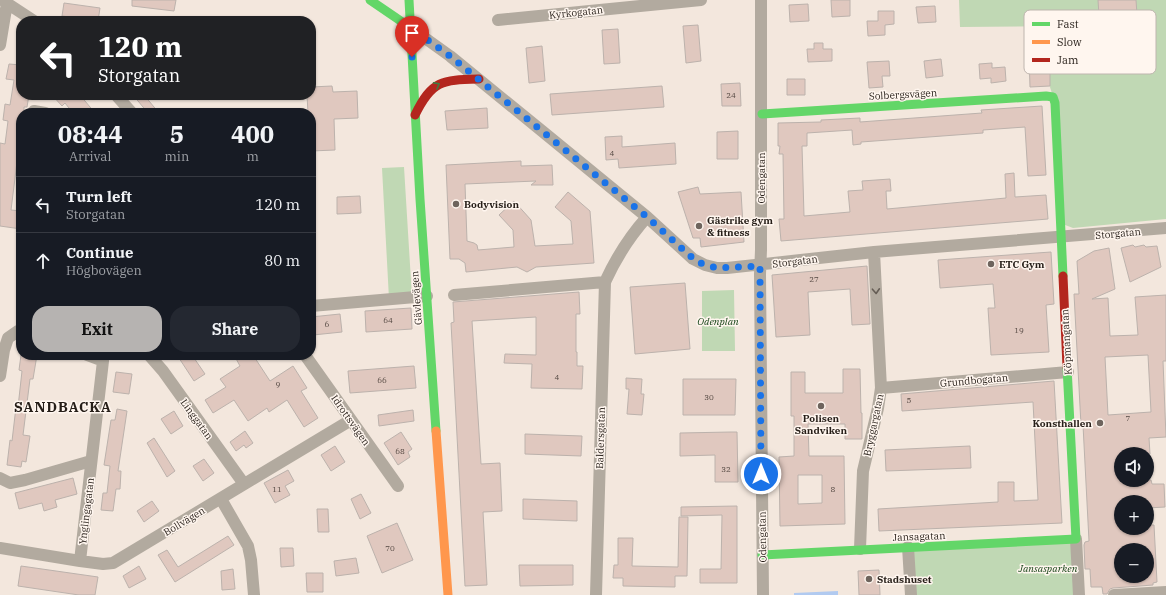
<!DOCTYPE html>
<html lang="en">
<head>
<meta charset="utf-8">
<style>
  body { margin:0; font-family:"IBM Plex Serif",serif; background:#242831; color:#f1f3f6; height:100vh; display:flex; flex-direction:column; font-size:15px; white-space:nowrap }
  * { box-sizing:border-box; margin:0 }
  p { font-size:13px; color:#9ea1a6 }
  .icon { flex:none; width:22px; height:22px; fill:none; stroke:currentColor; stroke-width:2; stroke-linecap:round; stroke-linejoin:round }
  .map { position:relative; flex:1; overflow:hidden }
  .details { position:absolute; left:16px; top:108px; width:300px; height:252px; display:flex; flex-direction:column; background:#171b24; border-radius:16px; box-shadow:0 1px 3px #0004 }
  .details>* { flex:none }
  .guide { position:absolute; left:16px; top:16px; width:300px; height:84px; border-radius:16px; box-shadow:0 1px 3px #0004; background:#202124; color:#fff; overflow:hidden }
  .tools { position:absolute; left:1114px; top:447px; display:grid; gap:8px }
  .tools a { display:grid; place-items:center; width:40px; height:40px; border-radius:50%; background:#171b24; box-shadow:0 1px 3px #0004; font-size:20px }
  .pin { position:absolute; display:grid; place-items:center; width:34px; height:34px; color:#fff; margin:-41px -17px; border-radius:50% 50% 50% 0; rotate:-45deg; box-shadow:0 0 4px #0007 }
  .pin .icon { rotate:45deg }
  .me { position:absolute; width:44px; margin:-22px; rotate:0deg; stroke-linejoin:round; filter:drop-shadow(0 0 3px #0008) }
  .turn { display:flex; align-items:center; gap:14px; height:84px; padding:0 16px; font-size:18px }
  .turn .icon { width:52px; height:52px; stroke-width:2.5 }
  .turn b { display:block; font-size:28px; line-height:34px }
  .eta { display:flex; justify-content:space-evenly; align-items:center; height:68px; text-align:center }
  .eta b { font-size:24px; font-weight:800; line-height:28px }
  .button { display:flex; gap:8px; margin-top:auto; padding:8px 16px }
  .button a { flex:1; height:46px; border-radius:16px; background:#b6b3b1; color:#111; font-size:16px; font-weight:800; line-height:46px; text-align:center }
  .button a+a { background:#242831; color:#f1f3f6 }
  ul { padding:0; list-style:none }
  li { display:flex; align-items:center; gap:12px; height:56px; padding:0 16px; border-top:1px solid #363941 }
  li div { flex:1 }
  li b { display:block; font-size:15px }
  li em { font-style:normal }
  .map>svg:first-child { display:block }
</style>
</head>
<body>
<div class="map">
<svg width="1166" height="595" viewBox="0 0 1166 595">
  <rect width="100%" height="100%" fill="#f3e7dd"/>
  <path fill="#c0d8b4" d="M959,0H1166V219L1073,228L1060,223L1055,103L1050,87V51L1068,50V26L960,27Z
    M404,167L412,297L389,299L382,168Z
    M734,290L735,351H702V291Z
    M1076,539L1079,595H911L908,547Z"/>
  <path fill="#b1caf0" d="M838,591V595H794V593Z"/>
  <path fill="#e0c8bf" stroke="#bcb2ac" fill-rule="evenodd" d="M132,0H176L174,11L132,6Z
    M831,0H850V16L832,17Z
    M1098,0H1136L1138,29L1100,31Z
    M64,3L100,8L98,21L62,16Z
    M808,4L809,21L790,22L789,5Z
    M935,6L936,22L918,23L916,7Z
    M878,11H894V24L885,25V35L868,36L867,21H878Z
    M698,25L701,61L686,63L683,26Z
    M618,29L620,63L604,64L602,30Z
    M814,43H823V49H832V61L808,62L807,49H814Z
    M542,46L545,81L529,83L526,48Z
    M1029,56H1050V86L1030,87Z
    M941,59L943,76L926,78L924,61Z
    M889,61L890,76H882L883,87L869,88L867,62Z
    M992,63V68L1005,67L1006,81L991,83V78L980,79L979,64Z
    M9,64L21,65V95H29L27,107H24V113H21V146H19L11,210L21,211V229L0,226V143L5,144L8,121L3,120L5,104L10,105L14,80L6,79Z
    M787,79H805V95H787Z
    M740,83L741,106H722L721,84Z
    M332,86L333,92L357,91L358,118L334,119L335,150L311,151V113H308L307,95H311V87Z
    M662,86L664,107L552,115L550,94Z
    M52,95H80L95,113H73L65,103L62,106Z
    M133,95H144L159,113H148Z
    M1042,106L1046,175L1028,176L1025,127L983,130V133L861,142V144L853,145L852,130L807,133V146H802L804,216L850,212L848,191L863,190L862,181L890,179L891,191H886L887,209L1006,198L1005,174L1014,173L1015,197L1046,195L1048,219L781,241L779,219H784L783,154H779L780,146H778V123L821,122V120L860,118V122L982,113L981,110Z
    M487,108L488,128L447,130L445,111Z
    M738,131V159H717V132Z
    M622,136V147L675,143L676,164L619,168L618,159L606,160L605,137Z
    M521,161V166L552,165L553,185H531L536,181L465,184L467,241L474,243L477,245L478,250L514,247L513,230L499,215L514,201L531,220L535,246L573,244L571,221L555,207L568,192L590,211L594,263L536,267L527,272L517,267L466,272L465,263L459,259H450L446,165Z
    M698,187L700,194L741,192L744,242L701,247L700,238H693L678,192Z
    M360,196L361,213L337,214V197Z
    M1133,245L1135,247L1144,245L1146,247L1157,246L1161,267L1130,282L1121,248Z
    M1109,248L1115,289L1092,299L1108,298L1110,336L1138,335L1135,297L1166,295V361H1163L1166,437L1149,438L1150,454H1121V480H1151L1152,484H1164L1165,507L1147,508V502H1121V528H1147V525H1154L1157,582L1153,583V585L1113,588L1110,589L1107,594H1103L1102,587H1091L1090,569H1085L1084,545L1085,542L1089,541L1083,425H1081L1074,294H1079L1077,261L1094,251ZM1148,355L1151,412L1108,415L1105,357ZM1121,550H1147V576H1121Z
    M1051,252L1054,304L1046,305L1049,352L991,355L988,308H995L993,284L940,288L938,260Z
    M867,266L870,324L852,325L850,289L808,292L810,335L776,337L772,275Z
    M685,283L690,349L635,354L630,287Z
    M579,292L580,314H576V352H577V366H583L582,389L531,388L532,364L504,363L505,354L536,355V317L472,321L481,464L500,463L502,511L483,512L487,585L465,586L451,323L454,322L453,302Z
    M411,308L412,329L366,332L365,311Z
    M340,314L342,332L313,335L311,317Z
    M21,355H37L33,379H30L23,435L30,436L26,462L22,461L21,467L7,465L10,440L12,441L16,407H18L22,371L19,370Z
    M177,355H192L205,374L194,381Z
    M234,355H253L270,381L293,366L307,388L301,391L318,418L304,427L287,400L269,412L267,408L248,421L234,400L213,413L205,400L226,387L220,379L240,366Z
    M414,366L416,388L350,393L348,371Z
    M843,369H860L861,413H862V439H845V424H808L809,456H844L845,524L780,526L779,457L794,456V416H791V372H805V393H843ZM798,475H822V503L798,504Z
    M116,372L132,374L129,394L113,392Z
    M626,378L642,379L641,394H644L642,415L627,414L629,389H626Z
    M683,379H736L735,415H683Z
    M1054,381L1062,523L879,531L878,509L998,502V482H1014V501L1038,500L1033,402L902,411L901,394Z
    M117,409L127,411L118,471H121L120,489H116L113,511L101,510L103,493H107L110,466L104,465L111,420H115Z
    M413,410L414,421L379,426L378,415Z
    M174,411L183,426L171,434L161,419Z
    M245,431L253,443L246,448L244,445L236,451L230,442Z
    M401,432L412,449L408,452L410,457L398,465L384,443Z
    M731,432H737L738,482H715V455L680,456V433Z
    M525,434L582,436L581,456L525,454Z
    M154,438L175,471L167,477L147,443Z
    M335,446L345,462L331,471L321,455Z
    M970,446L971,468L886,471L885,450Z
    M204,459L214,473L203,481L193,466Z
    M288,470L294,481L285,486L290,495L275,503L264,483Z
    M73,478L77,494L55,500L57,507L44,511L42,503L19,509L15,493Z
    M361,494L371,513L360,519L351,499Z
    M523,499L577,501V521L523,519Z
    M152,501L159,511L144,522L137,511Z
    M737,506V583H700V569H721L722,515L681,516V507Z
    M317,509H328L329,532H318Z
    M679,517H688L687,576H675V587L623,586V578H613L614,565H618V538H633L632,566L678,567Z
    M397,523L413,560L382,573L367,536Z
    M228,536L234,545L175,582L158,555L167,550L178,567Z
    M280,548H293L294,566L281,567Z
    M356,558L359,573L336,576L334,561Z
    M519,565H573V585L520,586Z
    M21,566L98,577L95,595H79L18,586Z
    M139,566L146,579L129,588L123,576Z
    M233,569L235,589L222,590L221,571Z
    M879,570L880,595H859L858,571Z
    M306,573H323V592H307Z"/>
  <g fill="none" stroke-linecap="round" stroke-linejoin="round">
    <path stroke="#b2aa9f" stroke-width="12" d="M2,0L34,21
      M761,0V250L760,274L763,595
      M498,20L701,0
      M411,28L450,56L542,131L647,217L693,259L705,265L717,268H727L874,252L1166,228
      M0,45L7,3
      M116,95L132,113
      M34,111L45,113
      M454,295L605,282C616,258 629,237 647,217
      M311,306L427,296
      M149,355L163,371L244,484
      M305,355L398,486
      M0,376L4,350L8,338L18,331L21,332
      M881,388L1068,372
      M0,478L10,483L25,480L91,461
      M221,499L248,546L251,560L254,595
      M1076,539L1079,595
      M908,547L911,595
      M0,548L80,561L103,564L113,563L351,420
      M860,549L863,471L878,408L881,388L874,252
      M80,561L103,361L87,355
      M596,595L605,282
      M1114,595L1166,592"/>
    <path stroke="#63d668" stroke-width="9" d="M370,0L411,28
      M409,0L420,199L436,431
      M762,114L1046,96L1053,97L1055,103L1063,276
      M762,555L1076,539L1067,367"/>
    <path stroke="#ff974d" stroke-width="9" d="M436,431L448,595"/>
    <path stroke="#b3261e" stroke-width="9" d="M415,115C432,80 442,80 479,79
      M1063,276L1067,367"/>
  </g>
  <defs><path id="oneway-chevron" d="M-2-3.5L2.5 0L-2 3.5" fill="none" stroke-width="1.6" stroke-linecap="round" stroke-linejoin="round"/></defs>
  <use stroke="#447a40" href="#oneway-chevron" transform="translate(437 85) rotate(-29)"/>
  <use stroke="#655d55" href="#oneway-chevron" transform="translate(876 291) rotate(87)"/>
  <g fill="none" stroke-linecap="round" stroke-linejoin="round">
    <path stroke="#1a73e8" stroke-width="7" stroke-dasharray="0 12.6" d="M412,57L411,28L450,56L542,131L647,217L697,262L717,268L760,266L761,474"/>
  </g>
  <g fill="#6e645d" stroke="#fff6ef" stroke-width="1.5">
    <circle cx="456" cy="204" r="4"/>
    <circle cx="699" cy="226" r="4"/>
    <circle cx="991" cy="264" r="4"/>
    <circle cx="821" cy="406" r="4"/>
    <circle cx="1100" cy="423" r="4"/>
    <circle cx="869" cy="579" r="4"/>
  </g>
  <g text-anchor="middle" stroke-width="3" stroke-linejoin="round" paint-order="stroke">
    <g font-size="8" fill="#544842">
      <text x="731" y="98">24</text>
      <text x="612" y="156">4</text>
      <text x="814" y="282">27</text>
      <text x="388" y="323">64</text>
      <text x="327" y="327">6</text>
      <text x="1019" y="333">19</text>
      <text x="557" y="380">4</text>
      <text x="382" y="383">66</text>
      <text x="278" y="387">9</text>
      <text x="709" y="400">30</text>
      <text x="909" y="403">5</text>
      <text x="1128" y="421">7</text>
      <text x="400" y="454">68</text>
      <text x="726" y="472">32</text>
      <text x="277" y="492">11</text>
      <text x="833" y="492">8</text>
      <text x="390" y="551">70</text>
    </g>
    <g font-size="10" fill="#261e18" stroke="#fff6ef">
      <text transform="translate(576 12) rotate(-6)" y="4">Kyrkogatan</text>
      <text transform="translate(903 94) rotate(-3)" y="4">Solbergsvägen</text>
      <text transform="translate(761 178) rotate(-90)" y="4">Odengatan</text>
      <text transform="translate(1118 233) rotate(-5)" y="4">Storgatan</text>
      <text transform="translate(795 261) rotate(-7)" y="4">Storgatan</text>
      <text transform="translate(416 298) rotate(-94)" y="4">Gävlevägen</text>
      <text transform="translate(1066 342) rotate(-93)" y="4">Köpmangatan</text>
      <text transform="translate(974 380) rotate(-5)" y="4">Grundbogatan</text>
      <text transform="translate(197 419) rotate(54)" y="4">Linggatan</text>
      <text transform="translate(351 420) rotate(55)" y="4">Idrottsvägen</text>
      <text transform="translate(873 425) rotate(-78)" y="4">Bryggargatan</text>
      <text transform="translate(600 438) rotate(-88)" y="4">Baldersgatan</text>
      <text transform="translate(86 511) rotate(-83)" y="4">Ynglingagatan</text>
      <text transform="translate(184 521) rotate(-31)" y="4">Bollvägen</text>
      <text transform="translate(919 536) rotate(-2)" y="4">Jansagatan</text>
      <text transform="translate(762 537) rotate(-91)" y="4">Odengatan</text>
    </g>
    <g font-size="10" font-weight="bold" fill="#261e18" stroke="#fff6ef" text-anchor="start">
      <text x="464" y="208">Bodyvision</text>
      <text x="707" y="224">Gästrike gym<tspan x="707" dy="12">&amp; fitness</tspan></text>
      <text x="999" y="268">ETC Gym</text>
      <text x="821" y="422" text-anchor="middle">Polisen<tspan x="821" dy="12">Sandviken</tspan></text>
      <text x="1092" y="427" text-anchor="end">Konsthallen</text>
      <text x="877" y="583">Stadshuset</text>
    </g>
    <g font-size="10" font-style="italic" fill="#0e3d0f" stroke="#fff6ef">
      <text x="718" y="325">Odenplan</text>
      <text x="1048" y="572">Jansasparken</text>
    </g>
    <g font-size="14" font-weight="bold" letter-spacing="1" fill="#261e18" stroke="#fff6ef">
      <text x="63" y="412">SANDBACKA</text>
    </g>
  </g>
  <rect x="1024" y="10" width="132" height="64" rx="6" fill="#fff6ef" stroke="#beb5ae" stroke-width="1"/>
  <rect x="1032" y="22" width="18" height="4" fill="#63d668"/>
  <rect x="1032" y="40" width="18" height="4" fill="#ff974d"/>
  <rect x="1032" y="58" width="18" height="4" fill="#b3261e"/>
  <g font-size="11" fill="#261e18">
    <text x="1057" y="28">Fast</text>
    <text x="1057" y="46">Slow</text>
    <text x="1057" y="64">Jam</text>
  </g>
</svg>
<div class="tools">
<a><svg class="icon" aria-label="sound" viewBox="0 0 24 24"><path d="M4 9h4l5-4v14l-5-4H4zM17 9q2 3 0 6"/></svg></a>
<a>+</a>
<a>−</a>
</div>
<div class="pin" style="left:412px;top:57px;background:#d93025"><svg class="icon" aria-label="arrive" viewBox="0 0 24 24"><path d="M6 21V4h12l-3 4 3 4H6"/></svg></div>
<svg class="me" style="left:761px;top:474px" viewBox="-20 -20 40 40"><circle r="17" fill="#1a73e8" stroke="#fff" stroke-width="3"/><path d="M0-11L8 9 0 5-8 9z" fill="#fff"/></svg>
<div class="guide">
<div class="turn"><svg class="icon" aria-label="left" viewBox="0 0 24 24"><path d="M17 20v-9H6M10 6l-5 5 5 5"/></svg><div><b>120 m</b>Storgatan</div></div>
</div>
<section class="details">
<div class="eta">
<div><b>08:44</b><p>Arrival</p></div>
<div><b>5</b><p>min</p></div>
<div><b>400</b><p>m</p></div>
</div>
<ul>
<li><svg class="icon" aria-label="left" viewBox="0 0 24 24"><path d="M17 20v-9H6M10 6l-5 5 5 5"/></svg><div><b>Turn left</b><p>Storgatan</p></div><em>120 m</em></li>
<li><svg class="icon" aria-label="ahead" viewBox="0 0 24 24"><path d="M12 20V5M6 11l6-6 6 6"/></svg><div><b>Continue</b><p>Högbovägen</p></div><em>80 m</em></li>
</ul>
<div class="button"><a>Exit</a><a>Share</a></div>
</section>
</div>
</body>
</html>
